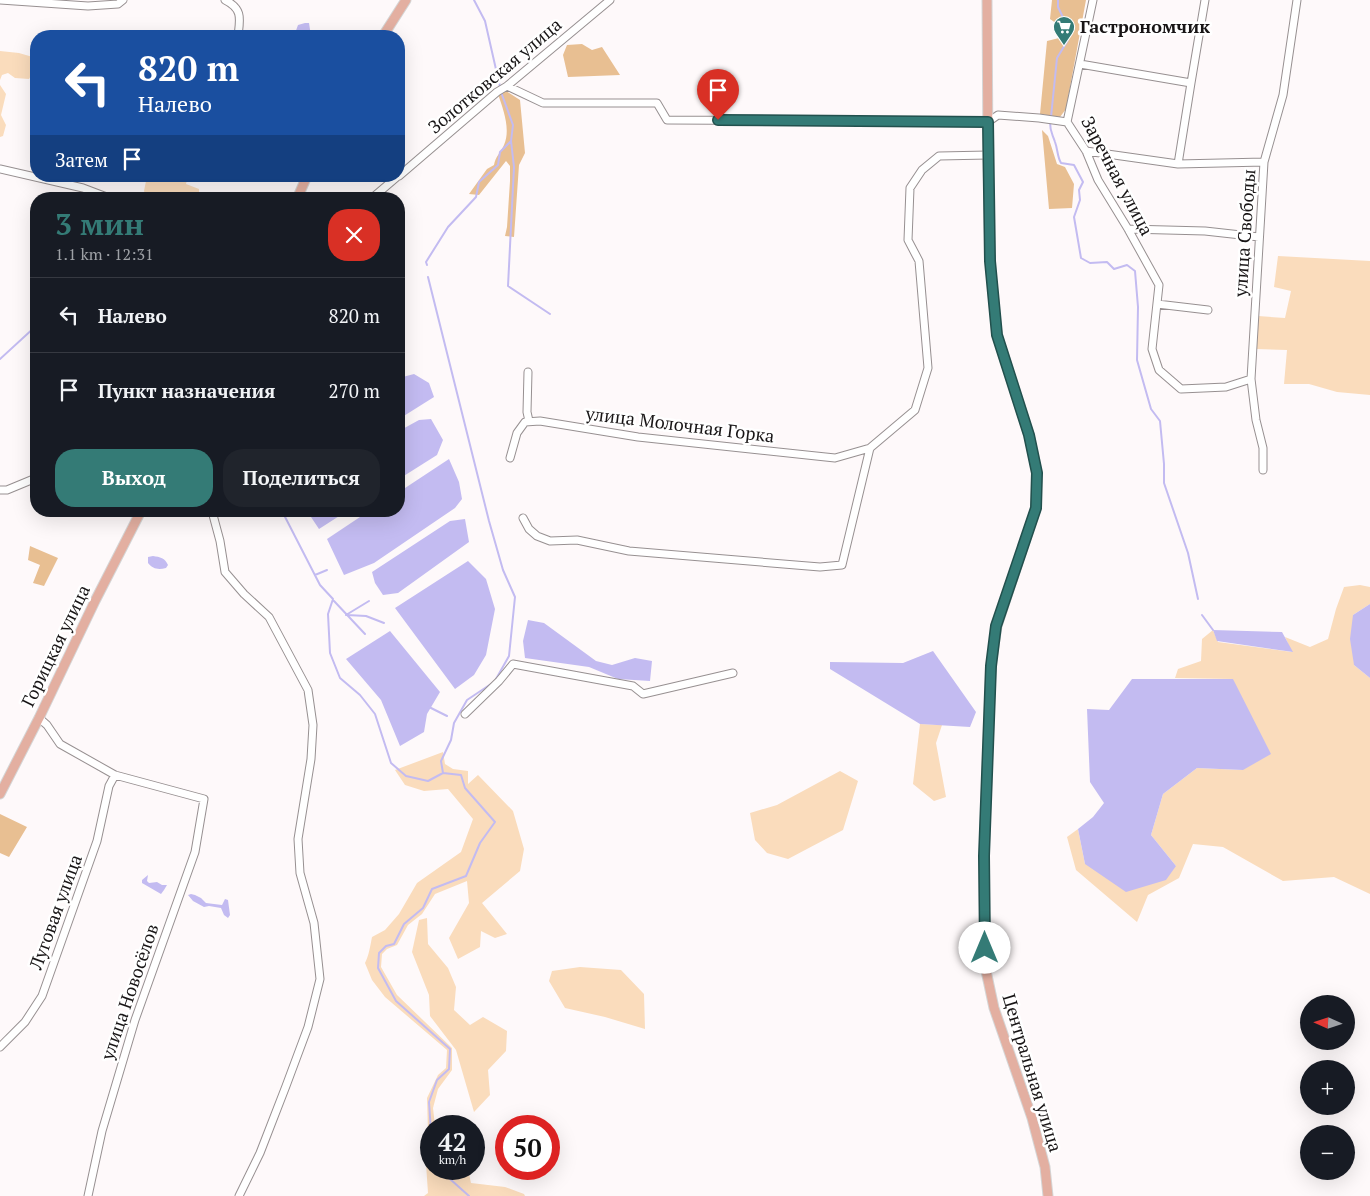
<!DOCTYPE html>
<html lang="ru">
<head>
<meta charset="utf-8">
<style>
  body { margin:0; font-family:"PT Serif",serif; background:#20242c; color:#f1f3f6; height:100vh; display:flex; flex-direction:column; font-size:19px; white-space:nowrap }
  * { box-sizing:border-box; margin:0 }
  p { font-size:16px; color:#9ea1a6 }
  .icon { flex:none; width:28px; height:28px; fill:none; stroke:currentColor; stroke-width:2; stroke-linecap:round; stroke-linejoin:round }
  .map { position:relative; flex:1; overflow:hidden }
  .side { position:absolute; left:30px; top:192px; width:375px; height:325px; display:flex; flex-direction:column; background:#171b24; border-radius:20px; box-shadow:0 5px 20px #0002 }
  .side>* { flex:none }
  .guide { position:absolute; left:30px; top:30px; width:375px; height:152px; border-radius:20px; box-shadow:0 5px 20px #0002; background:#1a4fa0; color:#fff; overflow:hidden }
  .needle { width:32px; rotate:273deg }
  .fabs { position:absolute; left:1300px; top:995px; display:grid; gap:10px }
  .fabs a { display:grid; place-items:center; width:55px; height:55px; border-radius:50%; background:#171b24; box-shadow:0 5px 20px #0002; font-size:25px }
  .speed { position:absolute; left:420px; top:1115px; display:flex; gap:10px; font-size:25px; font-weight:700; text-align:center }
  .speed>* { display:grid; place-content:center; width:65px; height:65px; border-radius:50%; background:#171b24; box-shadow:0 5px 20px #0002; line-height:1 }
  .speed small { font-size:12px; font-weight:400 }
  .speed .limit { border:8px solid #d22; background:#fff; color:#111 }
  .pin { position:absolute; display:grid; place-items:center; width:42px; height:42px; color:#fff; margin:-51px -21px; border-radius:50% 50% 50% 0; rotate:-45deg; box-shadow:0 0 5px #0007 }
  .pin .icon { rotate:45deg }
  .me { position:absolute; width:55px; margin:-28px; rotate:0deg; stroke-linejoin:round; filter:drop-shadow(0 0 4px #0008) }
  .turn { display:flex; align-items:center; gap:18px; height:105px; padding:0 25px; font-size:22px }
  .turn .icon { width:65px; height:65px; stroke-width:2.5 }
  .turn b { display:block; font-size:35px; line-height:42px }
  .then { display:flex; align-items:center; height:48px; padding:0 25px; background:#0003; gap:10px; font-size:19px }
  .round { display:grid; place-items:center; flex:none; width:52px; height:52px; border-radius:20px; background:#20242c }
  .head { display:flex; align-items:center; justify-content:space-between; height:85px; padding:0 25px }
  h1 { font-size:30px; font-weight:700; line-height:38px; color:#347b76 }
  .primary-button { display:flex; gap:10px; margin-top:auto; padding:10px 25px }
  .primary-button a { flex:1; height:58px; border-radius:20px; background:#347b76; color:#fff; font-size:20px; font-weight:700; line-height:58px; text-align:center }
  .primary-button a+a { background:#20242c; color:#f1f3f6 }
  ul { padding:0; list-style:none }
  li { display:flex; align-items:center; gap:15px; height:75px; padding:0 25px; border-top:1px solid #363941 }
  li div { flex:1 }
  li b { display:block; font-size:19px }
  li em { font-style:normal }
  .map>svg:first-child { display:block }
</style>
</head>
<body>
<div class="map">
<svg width="1370" height="1196" viewBox="0 0 1370 1196">
  <rect width="100%" height="100%" fill="#fef9fa"/>
  <path fill="#fadcbc" d="M0,51L19,53L36,58V75L32,74L29,79L15,78L8,73L2,75L0,80Z
    M0,85L6,94L1,115L6,125L3,136L0,137Z
    M147,176H188L186,184L199,189V199H147L144,191Z
    M1278,256L1370,261V395L1337,392L1309,384H1284L1287,350L1256,349L1258,316L1285,318L1291,291L1274,287Z
    M1360,585L1370,587V604L1353,615L1354,665L1370,678V894L1334,877L1283,881L1223,847L1193,844L1179,878L1148,895L1137,922L1076,870L1067,837L1078,829L1085,864L1176,866L1151,835L1163,794L1197,768L1243,770L1233,679L1175,678L1178,669L1201,661L1202,639L1213,630L1218,642L1292,652L1285,637L1310,647L1328,639L1336,609L1344,587Z
    M920,724L942,725L936,743L946,797L934,801L913,784Z
    M443,752L445,764L453,769L468,771V784L478,775L513,811L524,849L520,871L482,903L507,934L495,938L481,931L480,947L458,959L449,938L469,903L467,881L435,894L422,914L408,925L397,945L387,949L382,954L381,967L397,995L452,1048V1070L438,1089L433,1108L435,1126H431V1169H468L471,1183L505,1187L524,1194L525,1196H424L428,1193L425,1149L428,1131L427,1098L438,1075L446,1068L447,1050L385,997L372,980L365,963C369,955 370,947 372,937L385,930L399,914L417,883L461,852L473,819L448,789L424,791L405,785L395,770Z
    M840,771L858,781L843,830L788,859L767,853L755,840L750,813L777,805Z
    M427,918L428,944L448,968L456,987L454,1010L470,1025L483,1017L507,1031L506,1051L488,1070L490,1095L474,1112L456,1050L430,1016L429,995L412,952L419,920Z
    M580,967L621,970L644,994L645,1029L605,1017L565,1008L549,981L552,971Z"/>
  <path fill="#e8bf92" d="M1052,0H1086L1066,109L1060,117L1040,114L1047,41L1059,38L1063,28L1050,19Z
    M582,44L592,50L602,47L620,75L568,77L563,55L567,45Z
    M506,91L520,100L525,153L519,165L514,237L505,236L507,227L510,181V166L506,161L479,195L469,194L487,169L494,165C495,157 501,152 504,145C511,129 503,109 498,94Z
    M1042,130L1048,136L1057,164L1065,167L1074,184L1072,208L1049,209Z
    M30,546L58,558L44,586L33,583L40,565L28,560Z
    M0,814L27,827L9,857L0,853Z"/>
  <path fill="#c3bbf1" d="M305,23H309L311,36H294L298,25Z
    M414,374L429,383L434,397L399,419V378Z
    M431,419L443,440L437,455L399,479V431L419,420Z
    M449,459L459,482L462,499L455,508L374,563L344,575L327,539L369,511H399V492Z
    M307,511H347L319,529Z
    M465,519L469,542L398,593L383,595L375,583L372,572L450,521Z
    M153,556C160,557 165,558 168,565L166,568C158,570 153,569 148,563V557Z
    M468,561L486,579L495,609L486,655L474,675L455,689L395,608Z
    M1370,604V678L1354,665L1350,639L1353,615Z
    M528,620L544,623L596,661L612,665L635,658L652,661L650,681L618,679L589,667L525,658L523,641Z
    M1213,630L1282,632L1293,652L1217,641Z
    M390,631L440,692L427,714L424,732L400,746L381,700L346,659Z
    M933,651L976,712L970,727L920,724L830,669V662L903,663Z
    M1132,679H1233L1271,754L1243,770L1197,768L1163,794L1151,835L1176,866L1166,880L1126,892L1085,864L1078,829L1093,817L1104,803L1090,782L1087,709L1109,710Z
    M148,875L147,881L149,883L157,882L162,885H167L164,890L161,894L142,883V880Z
    M191,894L195,895L201,898L206,903L222,905L225,899L228,900L230,915L228,918L224,915L221,908L209,906L204,907L193,901L188,895Z"/>
  <g fill="none" stroke-linecap="round" stroke-linejoin="round">
    <path stroke="#c3bbf1" stroke-width="2" d="M474,0L485,21L500,87
      M1051,117L1057,58L1068,40L1069,30L1058,7V0
      M1050,122C1050,132 1052,133 1055,142C1058,150 1057,156 1061,163L1074,165L1083,182L1079,190L1080,200L1074,217L1081,258L1090,263L1107,262L1114,269L1127,265L1135,271L1138,307L1137,360L1151,409L1160,421L1164,464V483L1188,553L1198,599
      M511,141L514,167L508,286L550,314
      M427,265L426,262L448,227L476,197L479,182L498,165L500,152L511,141L513,125L501,92
      M428,277L489,521L503,570L515,597L509,656L496,679
      M0,359L36,326
      M282,511L320,585L333,599L328,614L330,653L340,678L360,695L375,714L391,763L406,776L428,781L443,773L461,775L465,788L495,822L480,843L466,876L432,889L423,908L404,924L394,944L386,946L379,953L378,968L396,1001L450,1049L449,1069L437,1080L429,1102L431,1132
      M315,575L327,570
      M334,601L365,634
      M346,615L369,601
      M347,615L366,616L384,623
      M1202,615L1213,630
      M429,707L447,716
      M443,773L441,761L451,740L454,723L467,700L491,684
      M446,1169L450,1179L469,1196"/>
    <g stroke="#979091" stroke-width="9">
      <path id="minor" d="M0,0L88,6L118,4L123,0
        M225,0C243,9 240,19 238,36
        M1093,0L1067,122L1086,151L1098,180L1128,229L1159,285L1152,349L1159,370L1181,389L1226,387L1251,379
        M1080,64L1191,83
        M507,86L543,103H657L667,120L988,122L998,115L1039,118L1067,122
        M1086,151L1178,164L1264,162
        M1178,164L1191,83L1205,0
        M0,169L83,188L112,199
        M399,176L497,92L507,86L610,0
        M371,199L398,176
        M1128,229L1205,231L1259,237
        M1157,304L1208,310
        M528,372L527,412L529,421
        M510,458L517,433L525,422L540,421L638,437L835,458L870,448
        M1263,470V448L1256,420L1251,379L1264,162L1283,95L1297,0
        M0,490H7L36,478
        M210,511L213,515L220,541L225,572L244,594L269,617L308,690L313,725L311,759L298,839L300,873L314,923L320,979L308,1027L286,1086L260,1153L239,1196
        M523,518L529,529L537,536L550,541L577,540L629,551L820,567L842,565L870,448L915,410L928,368L919,261L908,240L910,188L922,170L939,156L988,155
        M465,714L499,681L513,664L633,686L643,694L733,673
        M39,718L47,725L60,744L115,775L204,799L195,852L135,1020L102,1131L88,1196
        M0,1047L25,1022L42,996L97,841L109,786L115,775"/>
    </g>
    <g stroke="#d5d5d5" stroke-width="11">
      <path id="major" d="M987,0L988,155L990,261L997,335L1029,435L1037,473L1036,508L997,626L991,665L984,856L985,966L994,1008L1032,1118L1045,1167L1048,1196
        M383,36L406,0
        M297,199L307,176
        M0,794L39,718L95,601L141,511"/>
    </g>
    <use href="#minor" stroke="#fff" stroke-width="7"/>
    <use href="#major" stroke="#e3afa1" stroke-width="9"/>
  </g>
  <g fill="none" stroke-linecap="round" stroke-linejoin="round">
    <g stroke="#22504d" stroke-width="12">
      <path id="route" d="M718,120L988,122L990,261L997,335L1029,435L1037,473L1036,508L996,626L991,666L984,856L985,948"/>
    </g>
    <use href="#route" stroke="#347b76" stroke-width="9"/>
  </g>
  <defs>
    <g id="supermarket-pin" transform="scale(1.125)"><path d="M0 17L-7.5 6A9.5 9.5 0 1 1 7.5 6Z" fill="#347b76" stroke="#fff"/><path d="M-6-5.5h2.5l.6 2H6L4.5 2H-2.5L-4.4-4H-6ZM-1.5 3.2a1.3 1.3 0 1 0 .1 0ZM3 3.2a1.3 1.3 0 1 0 .1 0Z" fill="#fff"/></g>
  </defs>
  <g fill-rule="evenodd">
    <use href="#supermarket-pin" x="1064" y="27"/>
  </g>
  <g text-anchor="middle" stroke-width="5" stroke-linejoin="round" paint-order="stroke">
    <g font-size="18" font-weight="bold" fill="#181516" stroke="#fff" text-anchor="start">
      <text x="1080" y="33">Гастрономчик</text>
    </g>
    <g font-size="18" fill="#181516" stroke="#fff">
      <text transform="translate(495 76) rotate(-40)" y="6">Золотковская улица</text>
      <text transform="translate(1117 176) rotate(62)" y="6">Заречная улица</text>
      <text transform="translate(1245 233) rotate(-86)" y="6">улица Свободы</text>
      <text transform="translate(680 425) rotate(7)" y="6">улица Молочная Горка</text>
      <text transform="translate(56 646) rotate(-64)" y="6">Горицкая улица</text>
      <text transform="translate(56 912) rotate(-70)" y="6">Луговая улица</text>
      <text transform="translate(130 992) rotate(-71)" y="6">улица Новосёлов</text>
      <text transform="translate(1032 1073) rotate(73)" y="6">Центральная улица</text>
    </g>
  </g>
</svg>
<div class="fabs">
<a><svg class="needle" viewBox="-14 -14 28 28"><path d="M0-13l5 13h-10z" fill="#e53935"/><path d="M0 13l5-13h-10z" fill="#9ea1a6"/></svg></a>
<a>+</a>
<a>−</a>
</div>
<div class="speed"><div>42<small>km/h</small></div><div class="limit">50</div></div>
<div class="pin" style="left:718px;top:120px;background:#d93025"><svg class="icon" aria-label="arrive" viewBox="0 0 24 24"><path d="M6 21V4h12l-3 4 3 4H6"/></svg></div>
<svg class="me" style="left:985px;top:948px" viewBox="-20 -20 40 40"><circle r="19" fill="#fff"/><path d="M0-13L10 11 0 6-10 11z" fill="#347b76"/></svg>
<div class="guide">
<div class="turn"><svg class="icon" aria-label="left" viewBox="0 0 24 24"><path d="M17 20v-9H6M10 6l-5 5 5 5"/></svg><div><b>820 m</b>Налево</div></div>
<div class="then">Затем<svg class="icon" aria-label="arrive" viewBox="0 0 24 24"><path d="M6 21V4h12l-3 4 3 4H6"/></svg></div>
</div>
<section class="side">
<div class="head"><div><h1>3 мин</h1><p>1.1 km · 12:31</p></div><a class="round" style="background:#d93025;color:#fff"><svg class="icon" aria-label="close" viewBox="0 0 24 24"><path d="M6 6l12 12M18 6L6 18"/></svg></a></div>
<ul>
<li><svg class="icon" aria-label="left" viewBox="0 0 24 24"><path d="M17 20v-9H6M10 6l-5 5 5 5"/></svg><div><b>Налево</b></div><em>820 m</em></li>
<li><svg class="icon" aria-label="arrive" viewBox="0 0 24 24"><path d="M6 21V4h12l-3 4 3 4H6"/></svg><div><b>Пункт назначения</b></div><em>270 m</em></li>
</ul>
<div class="primary-button"><a>Выход</a><a>Поделиться</a></div>
</section>
</div>
</body>
</html>
